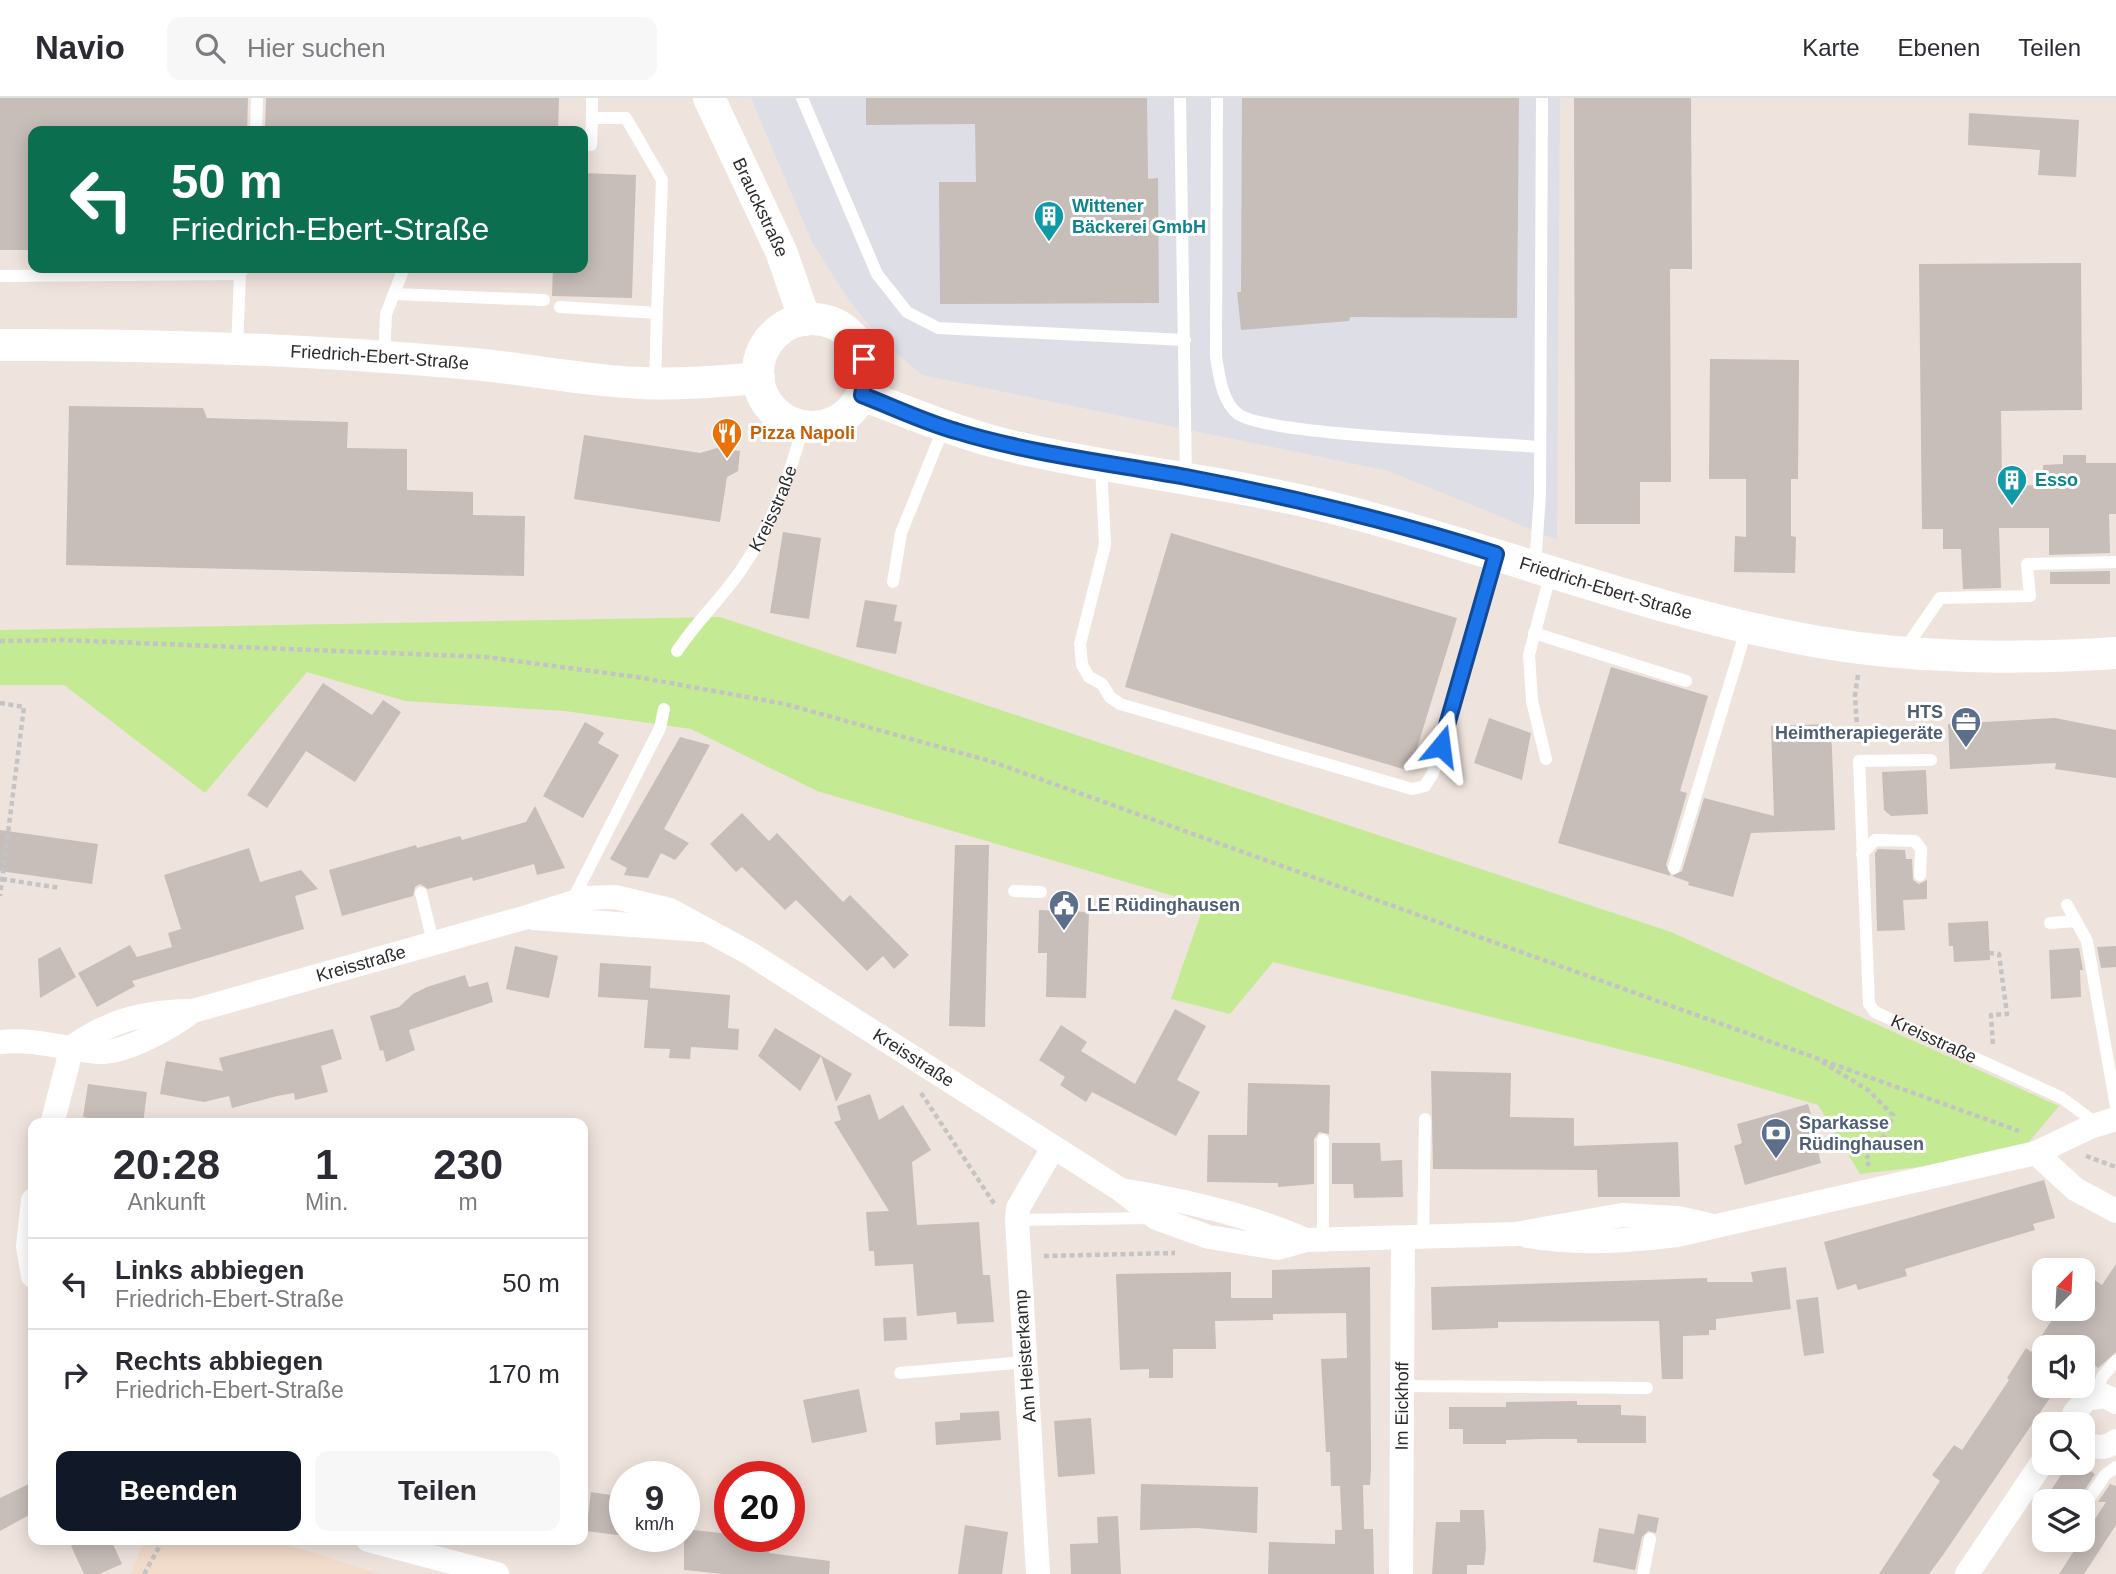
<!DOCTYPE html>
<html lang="de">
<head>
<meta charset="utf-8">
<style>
  body { margin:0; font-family:Helvetica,sans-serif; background:#f7f7f7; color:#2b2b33; height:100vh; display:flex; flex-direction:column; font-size:26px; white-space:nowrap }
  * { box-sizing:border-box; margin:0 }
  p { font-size:23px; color:#7c7c81 }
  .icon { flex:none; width:38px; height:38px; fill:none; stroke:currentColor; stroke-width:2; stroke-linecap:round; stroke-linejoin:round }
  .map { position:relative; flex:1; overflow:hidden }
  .side { position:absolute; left:28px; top:1020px; width:560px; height:427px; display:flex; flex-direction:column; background:#fff; border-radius:14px; box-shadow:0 4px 18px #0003 }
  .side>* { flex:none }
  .guide { position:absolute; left:28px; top:28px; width:560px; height:147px; border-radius:14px; box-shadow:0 4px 18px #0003; background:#0b6e4f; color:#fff; overflow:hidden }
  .needle { width:46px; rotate:24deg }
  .controls { position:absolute; left:2032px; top:1160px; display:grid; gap:14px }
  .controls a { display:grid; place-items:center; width:63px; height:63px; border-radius:14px; background:#fff; box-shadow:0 4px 18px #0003; font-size:35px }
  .speed { position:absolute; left:609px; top:1363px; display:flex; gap:14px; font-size:35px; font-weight:700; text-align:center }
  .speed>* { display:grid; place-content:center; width:91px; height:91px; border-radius:50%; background:#fff; box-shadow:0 4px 18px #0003; line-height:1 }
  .speed small { font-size:18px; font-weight:400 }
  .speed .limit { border:10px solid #d22; background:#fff; color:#111 }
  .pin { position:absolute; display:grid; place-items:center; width:60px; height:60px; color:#fff; margin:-30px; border-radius:14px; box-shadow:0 4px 10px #0006 }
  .me { position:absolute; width:77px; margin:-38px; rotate:16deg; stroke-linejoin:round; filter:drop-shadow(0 0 5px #0008) }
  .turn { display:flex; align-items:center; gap:24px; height:147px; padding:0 28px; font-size:32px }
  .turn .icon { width:91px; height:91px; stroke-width:2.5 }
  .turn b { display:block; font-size:49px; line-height:60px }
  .eta { display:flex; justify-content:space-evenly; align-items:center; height:119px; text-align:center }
  .eta b { font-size:42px; font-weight:800; line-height:49px }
  .cta { display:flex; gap:14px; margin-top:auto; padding:14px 28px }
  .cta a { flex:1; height:80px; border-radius:14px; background:#111827; color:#fff; font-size:28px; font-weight:800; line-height:80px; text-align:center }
  .cta a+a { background:#f7f7f7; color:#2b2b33 }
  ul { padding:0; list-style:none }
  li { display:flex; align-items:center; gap:21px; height:91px; padding:0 28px; border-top:2px solid #e1e1e2 }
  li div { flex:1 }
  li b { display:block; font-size:26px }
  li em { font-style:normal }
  header { display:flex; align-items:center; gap:42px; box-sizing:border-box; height:98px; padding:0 35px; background:#fff; border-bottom:2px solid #e1e1e2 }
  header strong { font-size:33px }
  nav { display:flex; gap:38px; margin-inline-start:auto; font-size:24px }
  .search { width:490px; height:63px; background:#f7f7f7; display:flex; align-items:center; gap:18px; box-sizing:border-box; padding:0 24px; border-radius:14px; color:#7c7c81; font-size:26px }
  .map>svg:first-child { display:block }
</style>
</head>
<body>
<header>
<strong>Navio</strong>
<div class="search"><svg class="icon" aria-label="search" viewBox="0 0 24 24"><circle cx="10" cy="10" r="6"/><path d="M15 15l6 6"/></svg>Hier suchen</div>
<nav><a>Karte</a><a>Ebenen</a><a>Teilen</a></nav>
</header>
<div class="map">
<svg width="2116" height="1476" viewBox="0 0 2116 1476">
  <rect width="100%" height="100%" fill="#efe3dd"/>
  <path fill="#dedee7" d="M751,0H1560L1557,442L1389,373L922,277L879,240L846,198L812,144Z"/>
  <path fill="#f2dccb" d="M144,1442H272L381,1476H131Z"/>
  <path fill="#c5ea94" d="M720,519L1671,834L2059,1008L2018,1057L1860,1076L1818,1007L1678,966L1273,864L1230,916L1171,901L1204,807L817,693L691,631L565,613L405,603L307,574L205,695L64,587H0V532Z"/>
  <path fill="#c7bdb9" d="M0,0H248L247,33H33V152H0Z
    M266,0H559L558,33H265Z
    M866,0H1147L1148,81L1158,80L1159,205L940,206L939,84H976L975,26L866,27Z
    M1242,0H1519L1517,220L1350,219L1349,223L1241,232L1237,194H1241Z
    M1574,0H1691L1692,171H1670L1671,384H1640V426H1575Z
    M1969,15L2079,22L2076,79L2038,77L2040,52L1968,47Z
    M583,75L636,77L632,200L552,198L553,170H583Z
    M2081,165L2082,312L2001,313L2002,388L2044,387L2043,367L2063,366V357H2086V365H2116V416H2109L2110,455L2049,457V430H1999L2001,490L1963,491L1961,451H1943V431H1922L1919,166Z
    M1710,261L1799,262L1798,381H1791V438L1796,439L1795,475L1734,474L1735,438L1746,439V381H1709Z
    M69,308L203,310L207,320L348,324L347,350L407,351V392L473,394V417L525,418L524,478L66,467Z
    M584,337L700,355L717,350L740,353L738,373L727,379L720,424L574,401Z
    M783,434L821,440L809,521L770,515Z
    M1171,435L1457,520L1410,673L1125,589Z
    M2110,473V486H2050V474Z
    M865,502L897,507L894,523L902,524L896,556L856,549Z
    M1611,569L1708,598L1680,693L1687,695L1666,767L1671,778L1558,745Z
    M323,585L372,617L383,602L401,614L355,684L306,653L267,710L247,697Z
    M1489,620L1531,635L1522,682L1474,665Z
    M2055,620L2116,632V680L2055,671L2056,665L1950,671L1948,626Z
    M585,624L604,635L598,645L619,657L583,720L543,698Z
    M1831,626L1835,732L1751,735L1733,799L1688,787L1689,784L1672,778L1682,773L1704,700L1774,718L1771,628Z
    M680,639L710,647L664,731L689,745L675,762L661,755L648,780L624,777L627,770L610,761Z
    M1926,672L1928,716L1891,718L1884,712L1882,674Z
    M535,708L565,770L537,777L534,766L473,783L472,779L428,791L420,786L415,789L413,798L342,818L329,772L416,747L417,750L460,738L462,742L526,724Z
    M742,715L769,743L777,735L843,804L850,797L909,857L894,871L883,858L867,873L796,802L785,812L742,769L736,774L710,746Z
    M0,732L98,746L92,786L0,773Z
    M955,747H989L985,929L949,928Z
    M249,750L260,784L301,772L318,791L295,798L304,831L132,883L135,888L97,909L78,875L130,847L137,859L172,849L168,835L181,831L164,777Z
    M1878,751L1905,752L1906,761H1912L1913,782L1919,786L1927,782V801L1903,802L1905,832L1877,833L1875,755Z
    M1039,812L1089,814L1086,900L1046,899L1047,855H1038Z
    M1988,823L1990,862L1954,864L1953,848H1949L1948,825Z
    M515,848L558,858L549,900L506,891Z
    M2116,848V869L2101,870L2097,849Z
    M60,849L76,879L40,900L38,861Z
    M2079,850L2083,872H2080L2081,899L2051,901L2049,852Z
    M600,865L651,868L650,890L730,897L728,930L739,931L738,952L691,949L690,961L669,960L670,951L644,950L648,902L598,899Z
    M465,877L469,889L488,884L493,904L409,932L415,952L386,964L383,952L380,953L370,918L399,909L413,896L427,889Z
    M1175,911L1206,928L1177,982L1200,994L1176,1038L1092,994L1086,1004L1060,987L1065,979L1039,962L1061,927L1087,944L1081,953L1135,986Z
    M775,930L852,976L836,1004L821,958L800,993L758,958Z
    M333,931L342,961L321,968L328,994L295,1002L294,995L277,998L232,1010L229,998L204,1004L160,996L166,963L223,973L219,960Z
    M1431,973L1511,975L1510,1019L1574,1020V1048L1678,1044L1680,1099H1598L1597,1072L1433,1071Z
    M1248,985L1330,987L1329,1036L1319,1034L1314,1041V1086L1278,1089V1085L1207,1084L1208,1037H1247Z
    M88,986L147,994L143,1026H119L83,1019Z
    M870,996L879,1022L903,1007L931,1052L912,1064L917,1127L979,1124L983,1177H990L994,1224L957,1226L956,1214L917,1218L913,1166L875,1168L874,1153H869L866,1114L889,1113L834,1024L841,1022L837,1008Z
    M1808,1006L1821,1050H1817L1821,1065L1745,1087L1734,1048L1742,1045L1737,1026Z
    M1332,1045H1380L1381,1063L1402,1062L1403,1099L1354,1100L1353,1086H1332Z
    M2044,1082L2055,1120L2033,1126L2035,1132L1905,1171L1907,1178L1858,1192L1856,1186L1837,1192L1824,1144Z
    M2116,1166V1254L2098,1270L2082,1255V1250H2044V1288H2058L1943,1457L1929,1476H1879L1940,1383L1932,1377L1954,1347L1962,1352L2009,1282L2007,1280L2026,1250L2031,1254L2059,1211H2082V1197L2093,1181L2102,1187Z
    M1370,1169L1371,1371L1370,1387H1363L1364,1431H1373L1374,1476H1268L1269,1444L1335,1446V1432H1342L1340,1388H1331L1330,1354H1326L1321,1261L1347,1260L1346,1215L1273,1216V1222L1215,1223L1216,1251H1173V1280H1149V1271L1120,1272L1116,1176L1231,1174V1200H1272V1172Z
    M1786,1169L1791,1211L1716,1221V1232H1709V1237L1683,1238V1281H1662L1659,1223L1498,1224V1230L1432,1232L1431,1189L1707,1180V1184H1753L1751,1174Z
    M1818,1199L1824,1255L1804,1258L1796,1202Z
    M906,1219L907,1242L884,1243L883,1220Z
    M859,1291L867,1334L812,1345L803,1302Z
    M1577,1303V1307H1621V1317L1646,1318V1345H1577V1341H1542L1506,1342V1346H1463V1331H1449V1309H1506V1304Z
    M999,1313L1001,1342L936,1347L935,1324L960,1322V1315Z
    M1091,1320L1095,1376L1058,1379L1054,1323Z
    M2069,1365H2078L2095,1376L2077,1404H2043Z
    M33,1384V1415L0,1433V1400Z
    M1141,1386L1258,1389L1257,1435L1197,1430L1140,1432Z
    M2110,1386L2116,1388V1427L2084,1476H2059L2106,1404H2098Z
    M591,1394L625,1399V1438L586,1433Z
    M1460,1412H1484L1486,1450L1484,1467H1467V1476H1432L1436,1424H1460Z
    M1638,1416L1659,1420L1656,1435L1648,1433L1642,1439L1635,1472L1593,1464L1599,1430L1634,1436Z
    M1118,1418L1121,1476H1071L1070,1446L1098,1445L1097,1419Z
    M965,1427L1008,1434L1002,1476H958Z
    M684,1431L730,1436V1438L771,1440L769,1455L830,1463L829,1476H724L684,1472Z
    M84,1442H111L122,1466L99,1476H84L71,1448Z"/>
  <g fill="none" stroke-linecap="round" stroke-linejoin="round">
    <path stroke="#c4c4c4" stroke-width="4.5" stroke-dasharray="5 3.5" stroke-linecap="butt" d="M0,543L63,542L486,559L637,579L785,606L990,663L2019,1033
      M1858,577L1855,597L1858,645
      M0,605L24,609L0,798
      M2,781L60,790
      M1989,855L1999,856L2007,916L1991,917L1993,948
      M1822,964L1868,992L1893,1017L1886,1035L1866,1061L1869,1068
      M921,995L995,1107
      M2086,1058L2116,1069
      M1044,1158L1175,1155
      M144,1476L163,1442"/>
    <g stroke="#fff" stroke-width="12">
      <path d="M592,0V20H626L662,82L657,215"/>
      <path d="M802,0L877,176L907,214L938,230L1185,242"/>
      <path d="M1180,0L1186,379"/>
      <path d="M1217,0L1216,258C1219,277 1222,304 1238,316C1265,337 1492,345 1540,349"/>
      <path d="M256,33L257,0"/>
      <path d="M591,47L592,20"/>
      <path d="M0,178L240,176"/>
      <path d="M394,196L544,202"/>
      <path d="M560,209L657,215L655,285"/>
      <path d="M237,251L240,176L244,170"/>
      <path d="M384,260L386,216L404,170"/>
      <path d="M1101,368L1105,447L1080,546L1082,567L1089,579L1102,586L1110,599L1120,606L1412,691L1425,688L1433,675L1495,456"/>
      <path d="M1535,468L1540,397L1542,0"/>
      <path d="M893,484L901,435L944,329"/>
      <path d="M1534,535L1686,583"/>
      <path d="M1905,551L1940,500L2030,498L2027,466L2116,464"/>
      <path id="s1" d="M677,553C696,524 722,500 741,472C771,429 790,378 803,328"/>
      <path d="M1546,661L1532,603L1529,557L1551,474"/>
      <path id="s2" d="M1931,662L1859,663L1869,906L1875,914L2062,1000L2097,1026"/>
      <path d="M1862,756L1875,742L1915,743L1921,751L1920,777"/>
      <path d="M1674,770L1747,529"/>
      <path d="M1014,793L1041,794"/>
      <path d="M421,795L433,844"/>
      <path d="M572,803L660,630L664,611"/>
      <path d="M2067,807L2087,843L2116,1009"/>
      <path d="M2050,825L2076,823"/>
      <path d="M1017,1122L1153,1120"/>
      <path d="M1423,1140L1425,1021"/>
      <path d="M1323,1141V1042"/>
      <path d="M900,1275L1025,1264"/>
      <path d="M1401,1288L1647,1290"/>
      <path d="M2096,1298L2102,1279L2116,1263"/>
      <path d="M2082,1411L2105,1377L2116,1369"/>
      <path d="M1643,1476L1650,1441"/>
    </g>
    <g stroke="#fff" stroke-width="24">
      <path d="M533,820L702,832"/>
      <path d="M0,944C34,940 65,951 98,954C125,956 172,929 193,913"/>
      <path id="s3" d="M72,949C110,922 147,913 193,913L527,819L587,800L615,799L670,812L749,855L1121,1092L1156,1120L1209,1139L1278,1150L1306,1142L1516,1136L1622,1117L1678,1120L1709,1127"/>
      <path d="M52,1026L72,949"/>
      <path d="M2036,1055L2075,1091L2116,1113"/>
      <path d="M1121,1092C1183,1102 1249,1117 1306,1142"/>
      <path d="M33,1102L28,1148L33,1178"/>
      <path d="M1527,1138C1581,1147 1624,1143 1677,1137L2036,1055L2090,1029L2116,1021"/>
      <path d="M2074,1326V1316L2086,1301L2105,1298L2116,1304"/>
      <path d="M2082,1343C2094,1350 2105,1352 2116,1343"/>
      <path d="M368,1442L497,1476"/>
      <path d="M1038,1476L1017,1122L1018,1110L1053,1050"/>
      <path id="s4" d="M1401,1476L1403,1140"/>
      <path d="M1967,1476L2044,1362"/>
    </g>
    <g stroke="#fff" stroke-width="32">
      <path id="s5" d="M709,0L781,153L805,222"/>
      <circle cx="812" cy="275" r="54"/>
      <path id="s6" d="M0,247C158,246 316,252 473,266C529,271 585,283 642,285C681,287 720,283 759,280"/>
      <path id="s7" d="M862,297C913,316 962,337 1015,349C1120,373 1228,384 1333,410C1496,451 1653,515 1819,544C1917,561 2017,561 2116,555"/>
    </g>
  </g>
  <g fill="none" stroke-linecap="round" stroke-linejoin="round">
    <g stroke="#114b97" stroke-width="18">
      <path id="route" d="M864,261L866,274L862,297C893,309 924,324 956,333C1031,356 1109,365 1186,379C1290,399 1394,423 1496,456L1441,648"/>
    </g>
    <use href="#route" stroke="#1a73e8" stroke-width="12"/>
  </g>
  <defs>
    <g id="building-pin" transform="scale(1.575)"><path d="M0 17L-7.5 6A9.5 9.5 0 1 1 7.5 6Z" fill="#0f9aa8" stroke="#fff"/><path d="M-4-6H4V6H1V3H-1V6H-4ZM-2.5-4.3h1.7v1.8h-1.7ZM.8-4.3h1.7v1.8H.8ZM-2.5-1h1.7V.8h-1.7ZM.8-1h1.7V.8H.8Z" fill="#fff"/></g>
    <g id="restaurant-pin" transform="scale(1.575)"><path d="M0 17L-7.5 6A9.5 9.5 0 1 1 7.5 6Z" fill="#e8710a" stroke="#fff"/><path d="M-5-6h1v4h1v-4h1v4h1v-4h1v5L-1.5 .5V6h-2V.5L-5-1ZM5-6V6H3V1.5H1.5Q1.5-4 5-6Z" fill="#fff"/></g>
    <g id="office-pin" transform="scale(1.575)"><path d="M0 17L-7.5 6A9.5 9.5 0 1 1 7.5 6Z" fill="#5c6f8a" stroke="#fff"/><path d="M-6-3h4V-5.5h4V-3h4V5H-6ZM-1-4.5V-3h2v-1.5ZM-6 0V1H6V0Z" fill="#fff"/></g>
    <g id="civic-pin" transform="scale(1.575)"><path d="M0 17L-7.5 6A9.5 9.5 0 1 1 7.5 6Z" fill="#5c6f8a" stroke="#fff"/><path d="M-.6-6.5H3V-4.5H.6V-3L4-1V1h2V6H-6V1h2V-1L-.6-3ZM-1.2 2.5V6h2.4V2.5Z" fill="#fff"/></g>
    <g id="bank-pin" transform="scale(1.575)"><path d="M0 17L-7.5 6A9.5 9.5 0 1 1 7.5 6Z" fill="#5c6f8a" stroke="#fff"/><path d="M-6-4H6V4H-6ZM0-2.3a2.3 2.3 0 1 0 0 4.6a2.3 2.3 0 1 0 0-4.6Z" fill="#fff"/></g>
  </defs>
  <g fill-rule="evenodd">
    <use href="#building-pin" x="1049" y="118"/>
    <use href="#restaurant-pin" x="727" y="335"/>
    <use href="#building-pin" x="2012" y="382"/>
    <use href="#office-pin" x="1966" y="624"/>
    <use href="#civic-pin" x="1064" y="807"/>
    <use href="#bank-pin" x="1776" y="1035"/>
  </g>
  <g text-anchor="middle" stroke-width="6" stroke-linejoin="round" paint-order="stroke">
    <g font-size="18" font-weight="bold" fill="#0d838f" stroke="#fff" text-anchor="start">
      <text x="1072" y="114">Wittener<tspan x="1072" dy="21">Bäckerei GmbH</tspan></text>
      <text x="2035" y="388">Esso</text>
    </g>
    <g font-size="18" fill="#2c2c2c" stroke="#fff">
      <text dy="6" stroke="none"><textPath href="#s5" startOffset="121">Brauckstraße</textPath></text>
      <text dy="6" stroke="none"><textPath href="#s6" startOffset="380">Friedrich-Ebert-Straße</textPath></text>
      <text dy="6" stroke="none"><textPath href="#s1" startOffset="173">Kreisstraße</textPath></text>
      <text dy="6" stroke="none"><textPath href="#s7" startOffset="770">Friedrich-Ebert-Straße</textPath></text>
      <text dy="6" stroke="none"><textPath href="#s3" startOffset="303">Kreisstraße</textPath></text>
      <text dy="6" stroke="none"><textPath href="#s2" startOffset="390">Kreisstraße</textPath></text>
      <text dy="6" stroke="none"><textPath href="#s3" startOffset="908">Kreisstraße</textPath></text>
      <text transform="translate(1025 1258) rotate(-94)" y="6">Am Heisterkamp</text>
      <text dy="6" stroke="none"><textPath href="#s4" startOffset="168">Im Eickhoff</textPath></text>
    </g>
    <g font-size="18" font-weight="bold" fill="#c56008" stroke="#fff" text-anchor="start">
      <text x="750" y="341">Pizza Napoli</text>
    </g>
    <g font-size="18" font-weight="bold" fill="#4e5e75" stroke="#fff" text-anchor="start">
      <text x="1943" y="620" text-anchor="end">HTS<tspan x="1943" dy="21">Heimtherapiegeräte</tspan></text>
      <text x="1087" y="813">LE Rüdinghausen</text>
      <text x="1799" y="1031">Sparkasse<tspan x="1799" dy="21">Rüdinghausen</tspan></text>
    </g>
  </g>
</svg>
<div class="controls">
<a><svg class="needle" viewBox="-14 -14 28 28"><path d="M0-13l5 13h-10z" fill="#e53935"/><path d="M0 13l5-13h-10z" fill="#7c7c81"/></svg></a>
<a><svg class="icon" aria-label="sound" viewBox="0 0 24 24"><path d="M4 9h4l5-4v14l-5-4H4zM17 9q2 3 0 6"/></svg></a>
<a><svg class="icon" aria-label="search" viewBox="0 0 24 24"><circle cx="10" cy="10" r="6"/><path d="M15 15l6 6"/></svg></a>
<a><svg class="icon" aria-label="layers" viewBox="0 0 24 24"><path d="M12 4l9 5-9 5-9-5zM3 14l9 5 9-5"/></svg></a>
</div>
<div class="speed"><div>9<small>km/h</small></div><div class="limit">20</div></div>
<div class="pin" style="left:864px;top:261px;background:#d93025"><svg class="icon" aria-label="arrive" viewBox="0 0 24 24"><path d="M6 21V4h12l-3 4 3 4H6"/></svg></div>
<svg class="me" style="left:1441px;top:648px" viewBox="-20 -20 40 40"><path d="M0-17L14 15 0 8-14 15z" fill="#1a73e8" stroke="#fff" stroke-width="4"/></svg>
<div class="guide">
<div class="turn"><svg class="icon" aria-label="left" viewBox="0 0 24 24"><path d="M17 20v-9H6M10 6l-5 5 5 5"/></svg><div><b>50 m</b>Friedrich-Ebert-Straße</div></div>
</div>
<section class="side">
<div class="eta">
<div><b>20:28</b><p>Ankunft</p></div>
<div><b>1</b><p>Min.</p></div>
<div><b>230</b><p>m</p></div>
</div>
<ul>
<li><svg class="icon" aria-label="left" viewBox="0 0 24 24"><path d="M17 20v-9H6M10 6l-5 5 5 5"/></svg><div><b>Links abbiegen</b><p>Friedrich-Ebert-Straße</p></div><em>50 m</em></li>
<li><svg class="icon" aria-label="right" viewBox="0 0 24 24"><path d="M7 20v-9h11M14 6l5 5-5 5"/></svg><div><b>Rechts abbiegen</b><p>Friedrich-Ebert-Straße</p></div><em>170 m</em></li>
</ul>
<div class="cta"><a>Beenden</a><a>Teilen</a></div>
</section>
</div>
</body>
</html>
